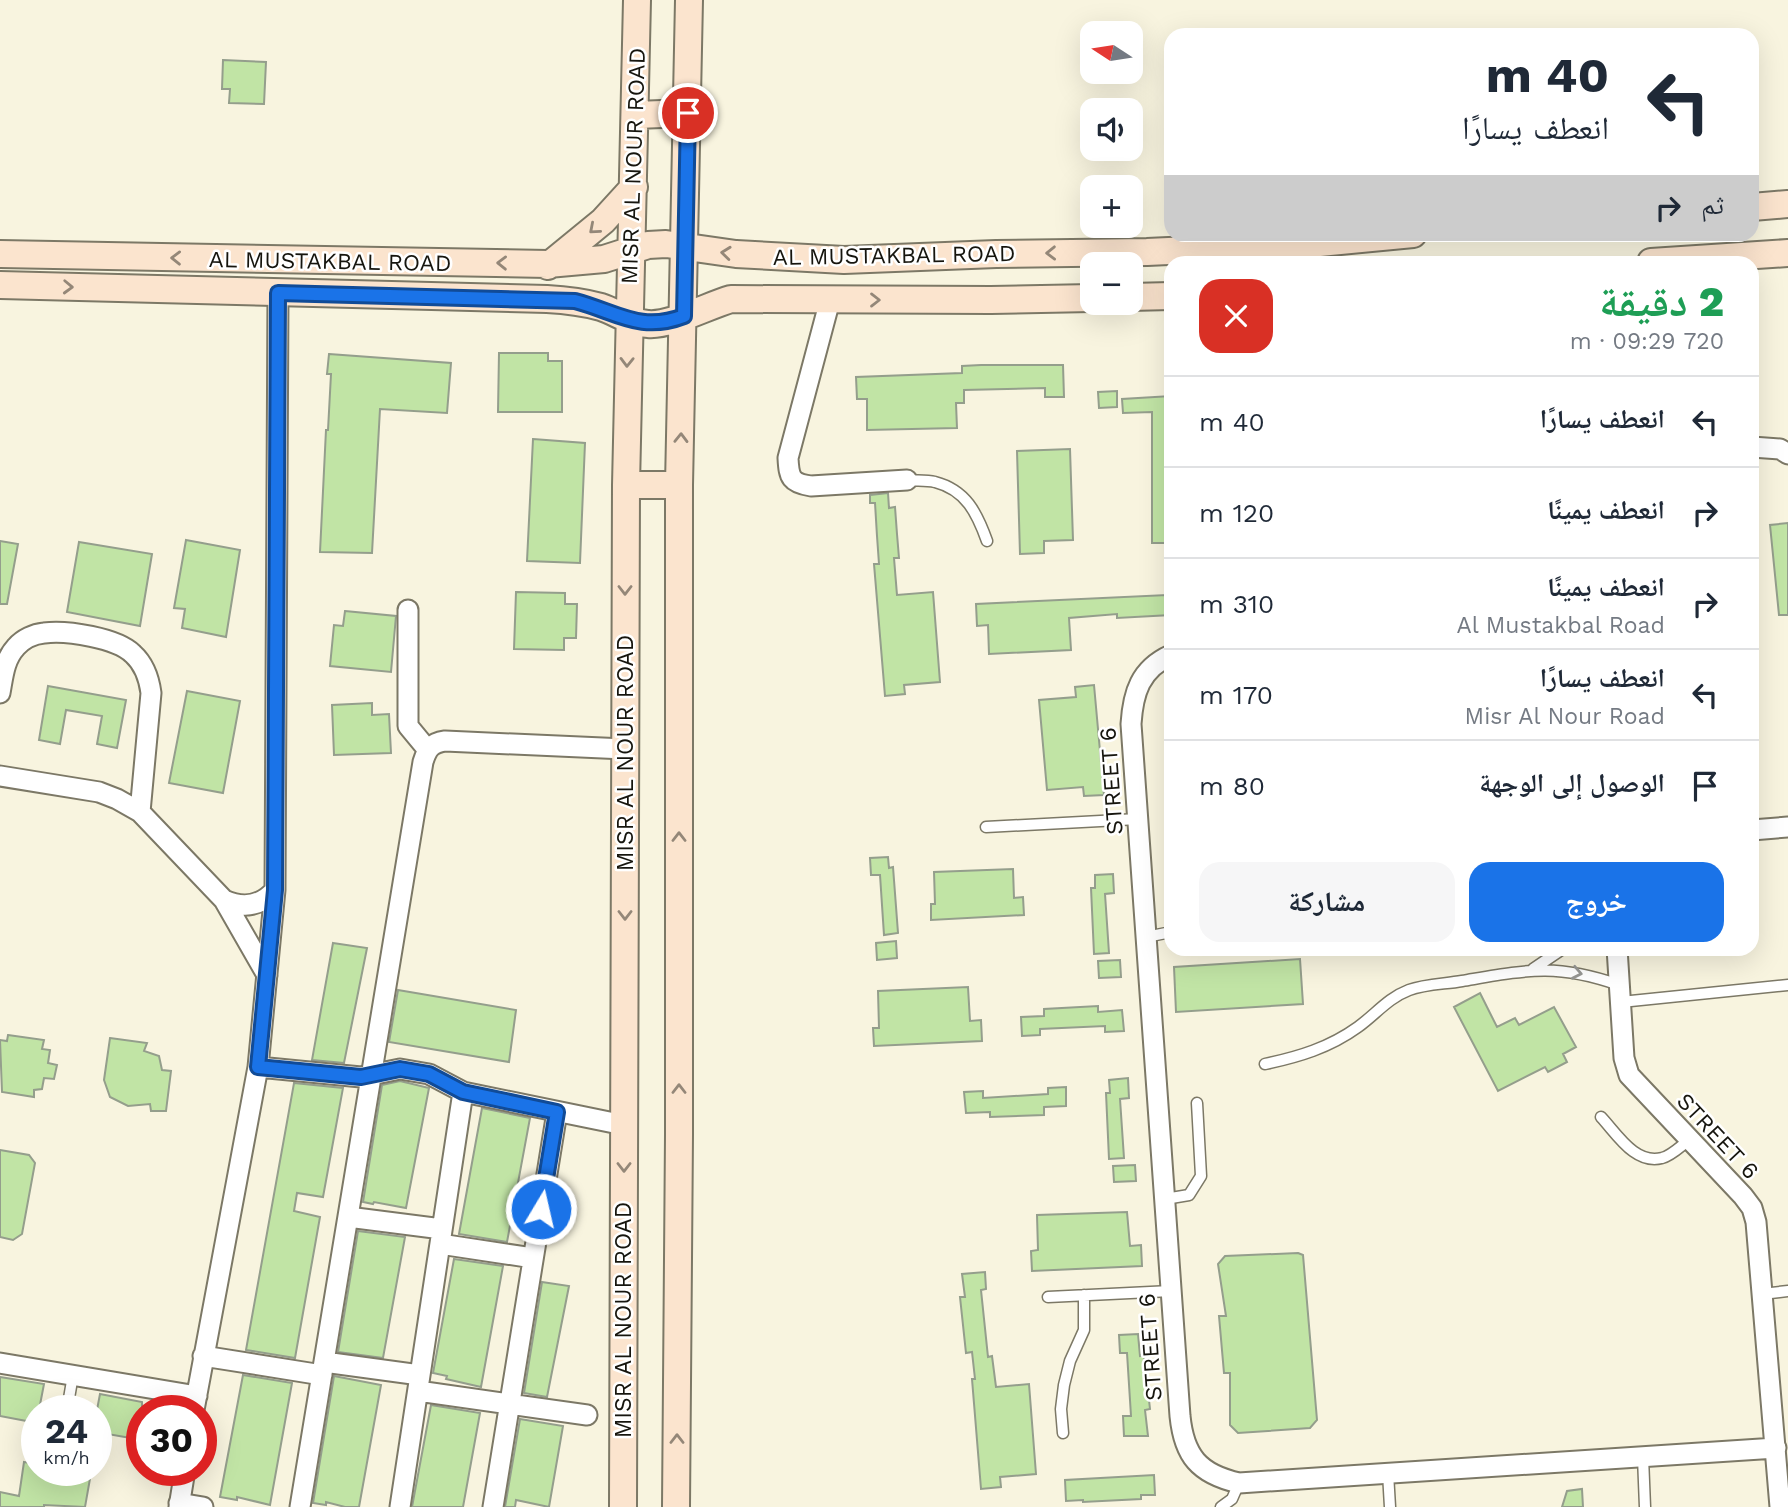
<!DOCTYPE html>
<html lang="ar">
<head>
<meta charset="utf-8">
<style>
  body { margin:0; font-family:"Work Sans","Noto Naskh Arabic",sans-serif; background:#f6f6f7; color:#1f2937; direction:rtl; height:100vh; display:flex; flex-direction:column; font-size:26px; white-space:nowrap }
  * { box-sizing:border-box; margin:0 }
  p { font-size:23px; color:#747a83 }
  .icon { flex:none; width:38px; height:38px; fill:none; stroke:currentColor; stroke-width:2; stroke-linecap:round; stroke-linejoin:round }
  .map { position:relative; flex:1; overflow:hidden; direction:ltr }
  .sheet { position:absolute; left:1164px; top:256px; width:595px; height:700px; display:flex; flex-direction:column; background:#fff; border-radius:21px; box-shadow:0 7px 28px #0002; direction:rtl }
  .sheet>* { flex:none }
  .hud { position:absolute; left:1164px; top:28px; width:595px; height:214px; border-radius:21px; box-shadow:0 7px 28px #0002; direction:rtl; background:#fff; color:#1f2937; overflow:hidden }
  .needle { width:46px; rotate:282deg }
  .tools { position:absolute; left:1080px; top:21px; display:grid; gap:14px }
  .tools a { display:grid; place-items:center; width:63px; height:63px; border-radius:14px; background:#fff; box-shadow:0 7px 28px #0002; font-size:35px }
  .speed { position:absolute; left:21px; top:1395px; display:flex; gap:14px; font-size:35px; font-weight:700; text-align:center }
  .speed>* { display:grid; place-content:center; width:91px; height:91px; border-radius:50%; background:#fff; box-shadow:0 7px 28px #0002; line-height:1 }
  .speed small { font-size:18px; font-weight:400 }
  .speed .limit { border:10px solid #d22; background:#fff; color:#111 }
  .pin { position:absolute; display:grid; place-items:center; width:60px; height:60px; color:#fff; margin:-30px; border:4px solid #fff; border-radius:50%; box-shadow:0 2px 7px #0007 }
  .me { position:absolute; width:77px; margin:-38px; rotate:9deg; stroke-linejoin:round; filter:drop-shadow(0 0 5px #0008) }
  .turn { display:flex; align-items:center; gap:24px; height:147px; padding:0 35px; font-size:32px }
  .turn .icon { width:91px; height:91px; stroke-width:2.5 }
  .turn b { display:block; font-size:49px; line-height:60px }
  .then { display:flex; align-items:center; height:66px; padding:0 35px; background:#0003; gap:14px; font-size:26px }
  .round { display:grid; place-items:center; flex:none; width:74px; height:74px; border-radius:21px; background:#f6f6f7 }
  .overview { display:flex; align-items:center; justify-content:space-between; height:119px; padding:0 35px }
  h1 { font-size:42px; font-weight:800; line-height:52px; color:#1e9e55 }
  .cta { display:flex; gap:14px; margin-top:auto; padding:14px 35px }
  .cta a { flex:1; height:80px; border-radius:21px; background:#1a73e8; color:#fff; font-size:28px; font-weight:800; line-height:80px; text-align:center }
  .cta a+a { background:#f6f6f7; color:#1f2937 }
  ul { padding:0; list-style:none }
  li { display:flex; align-items:center; gap:21px; height:91px; padding:0 35px; border-top:2px solid #e0e1e3 }
  li div { flex:1 }
  li b { display:block; font-size:26px }
  li em { font-style:normal }
  .map>svg:first-child { display:block }
</style>
</head>
<body>
<div class="map">
<svg width="1788" height="1507" viewBox="0 0 1788 1507">
  <rect width="100%" height="100%" fill="#f8f4df"/>
  <path fill="#c1e4a5" stroke="#949e8c" stroke-width="2" d="M223,60L266,62L264,104L229,103L230,89H222Z
    M499,353H548V361H562V412H498Z
    M329,354L451,363L447,413L380,409L372,553L320,552L326,430H328L331,374H327Z
    M981,365H1063L1064,397H1045V388L964,390V403H956L957,428L867,430V399H857L856,377L962,373V366Z
    M1117,391V407L1099,408L1098,392Z
    M1171,396V543H1152V412L1123,413L1122,399Z
    M533,439L585,443L580,563L527,561Z
    M1070,449L1073,540L1044,541V553L1020,554L1017,451Z
    M888,493L889,508L895,507L897,534L899,558H894L897,595L933,592L940,682L904,685L905,694L885,696L874,564H879L877,536L875,503H870V495Z
    M1788,523V615H1779L1770,525Z
    M186,540L240,550L226,637L182,628L185,609L174,608Z
    M0,541L18,544L7,604H0Z
    M79,542L152,554L140,626L67,612Z
    M516,592L565,593V604H577L576,638H564V650L514,649Z
    M1167,595V601L1171,600V615L1117,618V614L1069,618L1071,650L989,654L988,625L977,626L976,604Z
    M345,611L396,616L391,672L330,666L334,625L343,626Z
    M1094,685L1104,795L1084,796L1083,787L1047,790L1039,700L1076,697L1075,687Z
    M48,686L126,700L117,748L97,744L102,716L66,710L60,744L39,740Z
    M187,691L240,701L223,793L169,783Z
    M372,703V715L389,714L391,753L334,755L332,705Z
    M888,857L889,868L893,867L898,933L884,935L880,875H871L870,858Z
    M1013,869L1014,898L1023,897L1024,915L931,920V904H935L934,872Z
    M1113,874L1114,893L1105,894L1109,953L1094,954L1091,888H1095V875Z
    M896,941L897,958L877,960L876,943Z
    M333,943L367,948L344,1063L312,1060Z
    M1300,959L1303,1004L1176,1012L1174,967Z
    M1120,960L1121,977L1099,978L1098,961Z
    M968,987L970,1021L981,1020L982,1041L874,1046L873,1028H879L878,991Z
    M398,990L516,1010L509,1062L389,1042Z
    M1480,993L1497,1027L1515,1018L1519,1025L1554,1007L1576,1047L1563,1054L1567,1062L1548,1072L1545,1067L1498,1091L1454,1007Z
    M1098,1006V1012L1122,1010L1124,1031L1105,1032V1026L1040,1029V1035L1022,1036L1021,1017L1044,1016V1009Z
    M8,1035L44,1040L42,1049L50,1050L48,1063L57,1065L54,1079L44,1078L42,1089L34,1090V1097L2,1092L0,1040L7,1041Z
    M110,1038L147,1043L144,1051L159,1056L162,1070L171,1071L166,1111H151L150,1104L128,1106L110,1097L104,1080Z
    M1128,1078L1129,1098L1120,1099L1124,1158L1109,1159L1106,1093H1110L1109,1080Z
    M400,1081L429,1088L406,1208L374,1202L373,1204L363,1202L382,1085Z
    M294,1083L343,1088L323,1197L297,1193L294,1211L320,1217L295,1358L246,1350Z
    M1066,1087V1106L1044,1107V1115L990,1117V1112L966,1113L964,1092L983,1091V1098L1048,1094V1088Z
    M482,1108L530,1118L507,1242L459,1234Z
    M0,1150L29,1155L35,1163L22,1234L13,1240L0,1237Z
    M1135,1165L1136,1181L1114,1182L1113,1166Z
    M1127,1212L1130,1246L1141,1245L1142,1266L1032,1271L1031,1251L1038,1250L1037,1215Z
    M358,1231L405,1237L383,1358L338,1352Z
    M1298,1253L1303,1255L1317,1420L1310,1428L1238,1433L1230,1425V1373H1224L1219,1316H1226L1218,1264L1225,1256Z
    M454,1259L503,1266L481,1387L446,1379L447,1376L433,1373Z
    M985,1272L986,1289L981,1290L988,1357L992,1356L996,1387L1029,1384L1036,1474L1000,1477L1001,1487L981,1489L972,1379H975L972,1352L966,1353L960,1297H965L962,1274Z
    M542,1282L569,1286L547,1397L524,1393Z
    M1138,1334L1140,1356L1144,1355L1150,1409L1145,1410L1148,1436H1124L1123,1416H1131L1127,1353H1120L1119,1335Z
    M243,1375L292,1383L270,1505L237,1497V1500L220,1497Z
    M334,1376L381,1385L359,1507H345L326,1502V1505L313,1503Z
    M0,1377L44,1384L39,1410H37V1423L0,1416Z
    M100,1394L142,1402V1440L96,1432V1415Z
    M431,1405L480,1413L463,1507H412Z
    M520,1419L563,1426L549,1507L516,1500L515,1507H505Z
    M24,1462L37,1464V1470H73L91,1473L85,1507L44,1505V1507H0V1492L19,1496Z
    M1154,1475L1155,1495H1141V1499L1083,1502V1500L1066,1501L1065,1480Z
    M1582,1489L1583,1507H1562L1567,1491Z"/>
  <g fill="none" stroke-linecap="round" stroke-linejoin="round">
    <g stroke="#7c7866" stroke-width="13">
      <path id="lane" d="M907,480C916,481 926,480 935,482C966,490 977,513 987,541
        M986,827L1138,819
        M1146,937L1171,932
        M1533,969L1564,948
        M1621,1002L1788,985
        M1265,1064C1298,1057 1329,1048 1358,1027C1376,1014 1388,998 1409,990C1425,984 1445,984 1462,981C1527,970 1555,963 1619,985
        M1601,1117C1617,1134 1635,1165 1662,1158C1671,1156 1681,1146 1689,1140
        M1165,1199L1189,1195L1201,1176L1197,1103
        M1762,1294L1788,1291
        M1048,1297L1171,1291
        M67,1410L73,1375
        M1063,1433L1061,1409L1064,1385L1070,1361L1084,1330V1295
        M1643,1457L1645,1507
        M1388,1473L1390,1507
        M1221,1507L1232,1499L1239,1483"/>
    </g>
    <g stroke="#7c7866" stroke-width="23">
      <path id="street" d="M830,300L788,458C789,478 791,483 811,486L907,480
        M1752,447L1780,449L1788,454
        M408,610V726L427,749
        M1171,655C1140,669 1133,693 1131,724L1180,1416C1184,1456 1199,1474 1239,1483L1776,1448
        M0,693C3,677 4,660 16,647C23,639 34,634 44,633C67,630 117,638 133,654C144,664 149,678 151,693L140,812
        M0,776L99,792L117,799L140,812L224,900L267,975
        M1752,830L1788,827
        M224,900C244,909 261,906 275,890
        M1617,948L1624,1058L1629,1075L1743,1196L1752,1208L1756,1222L1780,1507
        M258,1067L361,1077L400,1069L429,1074L463,1092L624,1125
        M348,1217L442,1229
        M440,1244L533,1258
        M203,1356L322,1375
        M324,1362L420,1375
        M0,1363L197,1396
        M418,1391L587,1415
        M194,1410L258,1067L275,890L278,293
        M179,1503L203,1507
        M179,1507L185,1470
        M300,1507L423,762C427,749 431,743 445,741L625,749
        M400,1507L463,1092
        M493,1507L557,1112"/>
    </g>
    <g stroke="#7c7866" stroke-width="30">
      <path id="secondary" d="M636,115L688,113
        M1752,207L1788,204
        M0,254L548,264L604,259L648,245L666,244L736,254L844,260L996,254L1147,252L1299,245L1413,234
        M1651,262L1788,253
        M548,266L603,221L634,187
        M0,285L547,299C566,300 583,302 601,307C616,312 631,323 648,324C670,326 707,306 731,299L991,300L1092,298
        M1130,297L1171,296
        M626,485H679
        M623,1507L626,485L637,0
        M676,1507L679,1135V485L689,0"/>
    </g>
    <use href="#lane" stroke="#fff" stroke-width="10"/>
    <use href="#street" stroke="#fff" stroke-width="19"/>
    <use href="#secondary" stroke="#fbe4ce" stroke-width="26"/>
  </g>
  <defs><path id="oneway-chevron" d="M-2-3.5L2.5 0L-2 3.5" fill="none" stroke-width="1.6" stroke-linecap="round" stroke-linejoin="round" transform="scale(1.75)"/></defs>
  <g stroke="#948778">
    <use href="#oneway-chevron" transform="translate(594 229) rotate(139)"/>
    <use href="#oneway-chevron" transform="translate(726 253) rotate(-174)"/>
    <use href="#oneway-chevron" transform="translate(1051 253) rotate(179)"/>
    <use href="#oneway-chevron" transform="translate(176 258) rotate(-179)"/>
    <use href="#oneway-chevron" transform="translate(502 263) rotate(-179)"/>
    <use href="#oneway-chevron" transform="translate(68 287) rotate(2)"/>
    <use href="#oneway-chevron" transform="translate(875 300)"/>
    <use href="#oneway-chevron" transform="translate(627 362) rotate(91)"/>
    <use href="#oneway-chevron" transform="translate(681 438) rotate(-89)"/>
    <use href="#oneway-chevron" transform="translate(625 590) rotate(90)"/>
    <use href="#oneway-chevron" transform="translate(679 837) rotate(-90)"/>
    <use href="#oneway-chevron" transform="translate(625 915) rotate(90)"/>
    <use href="#oneway-chevron" transform="translate(679 1089) rotate(-90)"/>
    <use href="#oneway-chevron" transform="translate(624 1167) rotate(90)"/>
    <use href="#oneway-chevron" transform="translate(677 1439) rotate(-90)"/>
  </g>
  <use stroke="#969693" href="#oneway-chevron" transform="translate(1577 973) rotate(11)"/>
  <g fill="none" stroke-linecap="round" stroke-linejoin="round">
    <g stroke="#114b97" stroke-width="18">
      <path id="route" d="M541,1209L557,1112L463,1092L429,1074L400,1069L361,1077L258,1067L275,890L278,293L575,301C617,312 640,333 684,316L688,113"/>
    </g>
    <use href="#route" stroke="#1a73e8" stroke-width="12"/>
  </g>
  <g text-anchor="middle" stroke-width="5" stroke-linejoin="round" paint-order="stroke">
    <g font-size="23" fill="#16150e" stroke="#fff">
      <text transform="translate(633 166) rotate(-88)" y="8">MISR AL NOUR ROAD</text>
      <text transform="translate(894 255) rotate(-1)" y="8">AL MUSTAKBAL ROAD</text>
      <text transform="translate(330 261) rotate(1)" y="8">AL MUSTAKBAL ROAD</text>
      <text transform="translate(625 753) rotate(-90)" y="8">MISR AL NOUR ROAD</text>
      <text transform="translate(1111 781) rotate(-94)" y="8">STREET 6</text>
      <text transform="translate(1718 1136) rotate(47)" y="8">STREET 6</text>
      <text transform="translate(623 1320) rotate(-90)" y="8">MISR AL NOUR ROAD</text>
      <text transform="translate(1150 1347) rotate(-94)" y="8">STREET 6</text>
    </g>
  </g>
</svg>
<div class="tools">
<a><svg class="needle" viewBox="-14 -14 28 28"><path d="M0-13l5 13h-10z" fill="#e53935"/><path d="M0 13l5-13h-10z" fill="#747a83"/></svg></a>
<a><svg class="icon" aria-label="sound" viewBox="0 0 24 24"><path d="M4 9h4l5-4v14l-5-4H4zM17 9q2 3 0 6"/></svg></a>
<a>+</a>
<a>−</a>
</div>
<div class="speed"><div>24<small>km/h</small></div><div class="limit">30</div></div>
<div class="pin" style="left:688px;top:113px;background:#d93025"><svg class="icon" aria-label="arrive" viewBox="0 0 24 24"><path d="M6 21V4h12l-3 4 3 4H6"/></svg></div>
<svg class="me" style="left:541px;top:1209px" viewBox="-20 -20 40 40"><circle r="17" fill="#1a73e8" stroke="#fff" stroke-width="3"/><path d="M0-11L8 9 0 5-8 9z" fill="#fff"/></svg>
<div class="hud">
<div class="turn"><svg class="icon" aria-label="left" viewBox="0 0 24 24"><path d="M17 20v-9H6M10 6l-5 5 5 5"/></svg><div><b>40 m</b>انعطف يسارًا</div></div>
<div class="then">ثم<svg class="icon" aria-label="right" viewBox="0 0 24 24"><path d="M7 20v-9h11M14 6l5 5-5 5"/></svg></div>
</div>
<section class="sheet">
<div class="overview"><div><h1>2 دقيقة</h1><p>720 m · 09:29</p></div><a class="round" style="background:#d93025;color:#fff"><svg class="icon" aria-label="close" viewBox="0 0 24 24"><path d="M6 6l12 12M18 6L6 18"/></svg></a></div>
<ul>
<li><svg class="icon" aria-label="left" viewBox="0 0 24 24"><path d="M17 20v-9H6M10 6l-5 5 5 5"/></svg><div><b>انعطف يسارًا</b></div><em>40 m</em></li>
<li><svg class="icon" aria-label="right" viewBox="0 0 24 24"><path d="M7 20v-9h11M14 6l5 5-5 5"/></svg><div><b>انعطف يمينًا</b></div><em>120 m</em></li>
<li><svg class="icon" aria-label="right" viewBox="0 0 24 24"><path d="M7 20v-9h11M14 6l5 5-5 5"/></svg><div><b>انعطف يمينًا</b><p>Al Mustakbal Road</p></div><em>310 m</em></li>
<li><svg class="icon" aria-label="left" viewBox="0 0 24 24"><path d="M17 20v-9H6M10 6l-5 5 5 5"/></svg><div><b>انعطف يسارًا</b><p>Misr Al Nour Road</p></div><em>170 m</em></li>
<li><svg class="icon" aria-label="arrive" viewBox="0 0 24 24"><path d="M6 21V4h12l-3 4 3 4H6"/></svg><div><b>الوصول إلى الوجهة</b></div><em>80 m</em></li>
</ul>
<div class="cta"><a>خروج</a><a>مشاركة</a></div>
</section>
</div>
</body>
</html>
